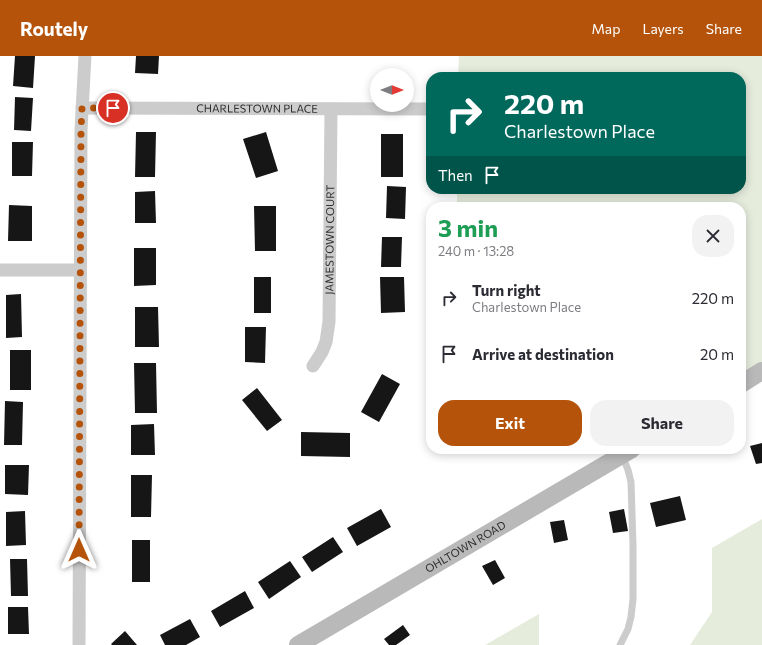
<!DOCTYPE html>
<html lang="en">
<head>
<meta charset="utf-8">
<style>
  body { margin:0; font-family:Commissioner,sans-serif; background:#f2f2f3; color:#2b2b33; height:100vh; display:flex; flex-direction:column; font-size:15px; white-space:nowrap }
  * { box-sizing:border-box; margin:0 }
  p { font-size:13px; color:#7c7c81 }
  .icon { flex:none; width:22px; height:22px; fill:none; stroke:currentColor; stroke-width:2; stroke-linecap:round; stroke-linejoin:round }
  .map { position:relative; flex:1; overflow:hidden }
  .sheet { position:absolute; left:426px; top:146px; width:320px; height:252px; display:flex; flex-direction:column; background:#fff; border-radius:16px; box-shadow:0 2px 10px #0003 }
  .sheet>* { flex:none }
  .top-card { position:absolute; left:426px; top:16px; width:320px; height:122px; border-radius:16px; box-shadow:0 2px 10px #0003; background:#00695c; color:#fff; overflow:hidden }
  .needle { width:26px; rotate:90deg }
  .controls { position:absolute; left:370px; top:12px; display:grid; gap:8px }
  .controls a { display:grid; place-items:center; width:44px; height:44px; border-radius:50%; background:#fff; box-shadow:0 2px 10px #0003; font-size:20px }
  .pin { position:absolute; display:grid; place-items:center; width:34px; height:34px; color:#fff; margin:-17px; border:2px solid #fff; border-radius:50%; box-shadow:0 1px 4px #0007 }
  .me { position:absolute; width:44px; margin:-22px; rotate:0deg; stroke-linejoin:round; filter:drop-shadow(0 0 3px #0008) }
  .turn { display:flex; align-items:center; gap:14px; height:84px; padding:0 12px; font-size:18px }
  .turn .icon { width:52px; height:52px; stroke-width:2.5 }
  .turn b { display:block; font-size:28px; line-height:34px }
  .then { display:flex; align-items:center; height:38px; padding:0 12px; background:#0003; gap:8px; font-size:15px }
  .round { display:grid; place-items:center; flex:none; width:42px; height:42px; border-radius:16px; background:#f2f2f3 }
  .overview { display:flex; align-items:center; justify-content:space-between; height:68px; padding:0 12px }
  h1 { font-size:24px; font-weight:700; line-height:30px; color:#1e9e55 }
  .button { display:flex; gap:8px; margin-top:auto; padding:8px 12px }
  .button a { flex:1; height:46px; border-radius:16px; background:#b45309; color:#fff; font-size:16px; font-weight:700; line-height:46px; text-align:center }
  .button a+a { background:#f2f2f3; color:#2b2b33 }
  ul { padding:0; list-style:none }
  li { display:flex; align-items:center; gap:12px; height:56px; padding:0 12px }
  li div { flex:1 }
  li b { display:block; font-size:15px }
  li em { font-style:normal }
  header { display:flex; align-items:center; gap:24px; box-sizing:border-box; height:56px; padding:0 20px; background:#b45309; color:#fff }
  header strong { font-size:19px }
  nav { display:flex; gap:22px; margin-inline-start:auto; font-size:14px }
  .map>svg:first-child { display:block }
</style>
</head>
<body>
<header>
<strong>Routely</strong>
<nav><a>Map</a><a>Layers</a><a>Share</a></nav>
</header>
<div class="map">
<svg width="762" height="589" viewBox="0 0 762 589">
  <rect width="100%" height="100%" fill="#fff"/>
  <path fill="#e5ecdc" d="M459,0H762V315L741,328V151H457V133H741V21H458Z
    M762,463V589H690L712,556V492Z
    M539,558V589H485Z"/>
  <path fill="#161616" d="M15,0H35L33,32L13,30Z
    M136,0H159L158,18L135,17Z
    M15,41L33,42L31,75L14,74Z
    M136,76H156L155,121H135Z
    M266,76L278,115L256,122L243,83Z
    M381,78H403V121H381Z
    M12,86H33L32,120H12Z
    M387,130L406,131L405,163L386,162Z
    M155,135L156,167H135V136Z
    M9,149L32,150V185H8Z
    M254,150H276V195H255Z
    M382,181H402L401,211H381Z
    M134,192H156V229L134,230Z
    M254,221H271V257H254Z
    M380,221H404L405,256L381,257Z
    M21,238L22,281L6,282V239Z
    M135,251H158L159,291H135Z
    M245,271H266L265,307L245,306Z
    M10,294H31V334H10Z
    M134,307H156L157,357H135Z
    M382,318L400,328L379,366L361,356Z
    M257,332L282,364L267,375L242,344Z
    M5,345L23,346L22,389H4Z
    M154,368L155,399H131V369Z
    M301,376L350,377V401L301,400Z
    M762,387V407L756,408L750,390Z
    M5,409H29L28,439L5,438Z
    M131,419H152L151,461H131Z
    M680,440L686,464L656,471L650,447Z
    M381,453L391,471L357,490L347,472Z
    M624,453L628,475L613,477L609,456Z
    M25,455L26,489L6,490V456Z
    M564,464L568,484L554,487L550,466Z
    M333,481L343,496L312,516L302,501Z
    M132,484H150V526H132Z
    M10,503H27L28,540H11Z
    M495,504L505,522L493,529L482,510Z
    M290,505L301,521L269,543L258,526Z
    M245,535L254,552L220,571L211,555Z
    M8,551H28L29,578H8Z
    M190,563L200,581L186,589H165L160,579Z
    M403,569L410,579L396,589H389L384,583Z
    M125,575L137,589H112L111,588Z"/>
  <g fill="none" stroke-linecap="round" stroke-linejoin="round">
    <path stroke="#ccc" stroke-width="7" d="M620,589L628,573L631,561L633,543V489L631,426L628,414L622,399"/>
    <g stroke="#ccc" stroke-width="13">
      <path id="s1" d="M82,52L431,53"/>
      <path d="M0,214H80"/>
      <path id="s2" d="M313,310L322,296L326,286L329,266L331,53"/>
      <path d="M79,589L81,74L85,0"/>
    </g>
    <g stroke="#b9b9b9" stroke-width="18">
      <path d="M741,328L762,315"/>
      <path id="s3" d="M298,589L632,393"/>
    </g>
  </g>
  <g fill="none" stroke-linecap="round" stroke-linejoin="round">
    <path stroke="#b45309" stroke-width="7" stroke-dasharray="0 12.6" d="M79,494L81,74L82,52H113"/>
  </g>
  <g text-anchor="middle" stroke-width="4" stroke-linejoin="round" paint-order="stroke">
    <g font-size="11" fill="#2f2f2f" stroke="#fff">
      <text dy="4" stroke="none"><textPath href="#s1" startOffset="175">CHARLESTOWN PLACE</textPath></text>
      <text dy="4" stroke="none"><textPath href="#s2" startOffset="130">JAMESTOWN COURT</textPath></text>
      <text dy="4" stroke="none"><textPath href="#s3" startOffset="194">OHLTOWN ROAD</textPath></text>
    </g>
  </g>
</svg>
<div class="controls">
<a><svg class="needle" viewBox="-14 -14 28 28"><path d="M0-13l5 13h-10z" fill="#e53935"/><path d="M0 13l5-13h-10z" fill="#7c7c81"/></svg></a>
</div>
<div class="pin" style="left:113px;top:52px;background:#d93025"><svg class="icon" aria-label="arrive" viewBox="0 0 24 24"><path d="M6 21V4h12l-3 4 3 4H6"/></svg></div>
<svg class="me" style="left:79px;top:494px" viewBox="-20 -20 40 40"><path d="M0-17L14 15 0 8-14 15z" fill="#b45309" stroke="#fff" stroke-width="4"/></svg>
<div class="top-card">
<div class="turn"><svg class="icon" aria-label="right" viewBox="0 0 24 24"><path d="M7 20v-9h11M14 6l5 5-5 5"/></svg><div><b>220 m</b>Charlestown Place</div></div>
<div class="then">Then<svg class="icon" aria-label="arrive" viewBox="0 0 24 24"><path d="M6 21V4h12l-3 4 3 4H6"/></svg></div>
</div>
<section class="sheet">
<div class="overview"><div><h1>3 min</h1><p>240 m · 13:28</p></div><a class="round"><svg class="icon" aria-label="close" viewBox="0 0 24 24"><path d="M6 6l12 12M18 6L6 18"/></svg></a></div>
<ul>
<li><svg class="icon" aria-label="right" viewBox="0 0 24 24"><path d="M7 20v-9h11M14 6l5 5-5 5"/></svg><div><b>Turn right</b><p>Charlestown Place</p></div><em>220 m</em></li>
<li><svg class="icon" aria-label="arrive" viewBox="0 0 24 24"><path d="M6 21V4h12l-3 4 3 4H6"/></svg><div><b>Arrive at destination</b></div><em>20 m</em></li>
</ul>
<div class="button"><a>Exit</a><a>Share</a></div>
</section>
</div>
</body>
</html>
